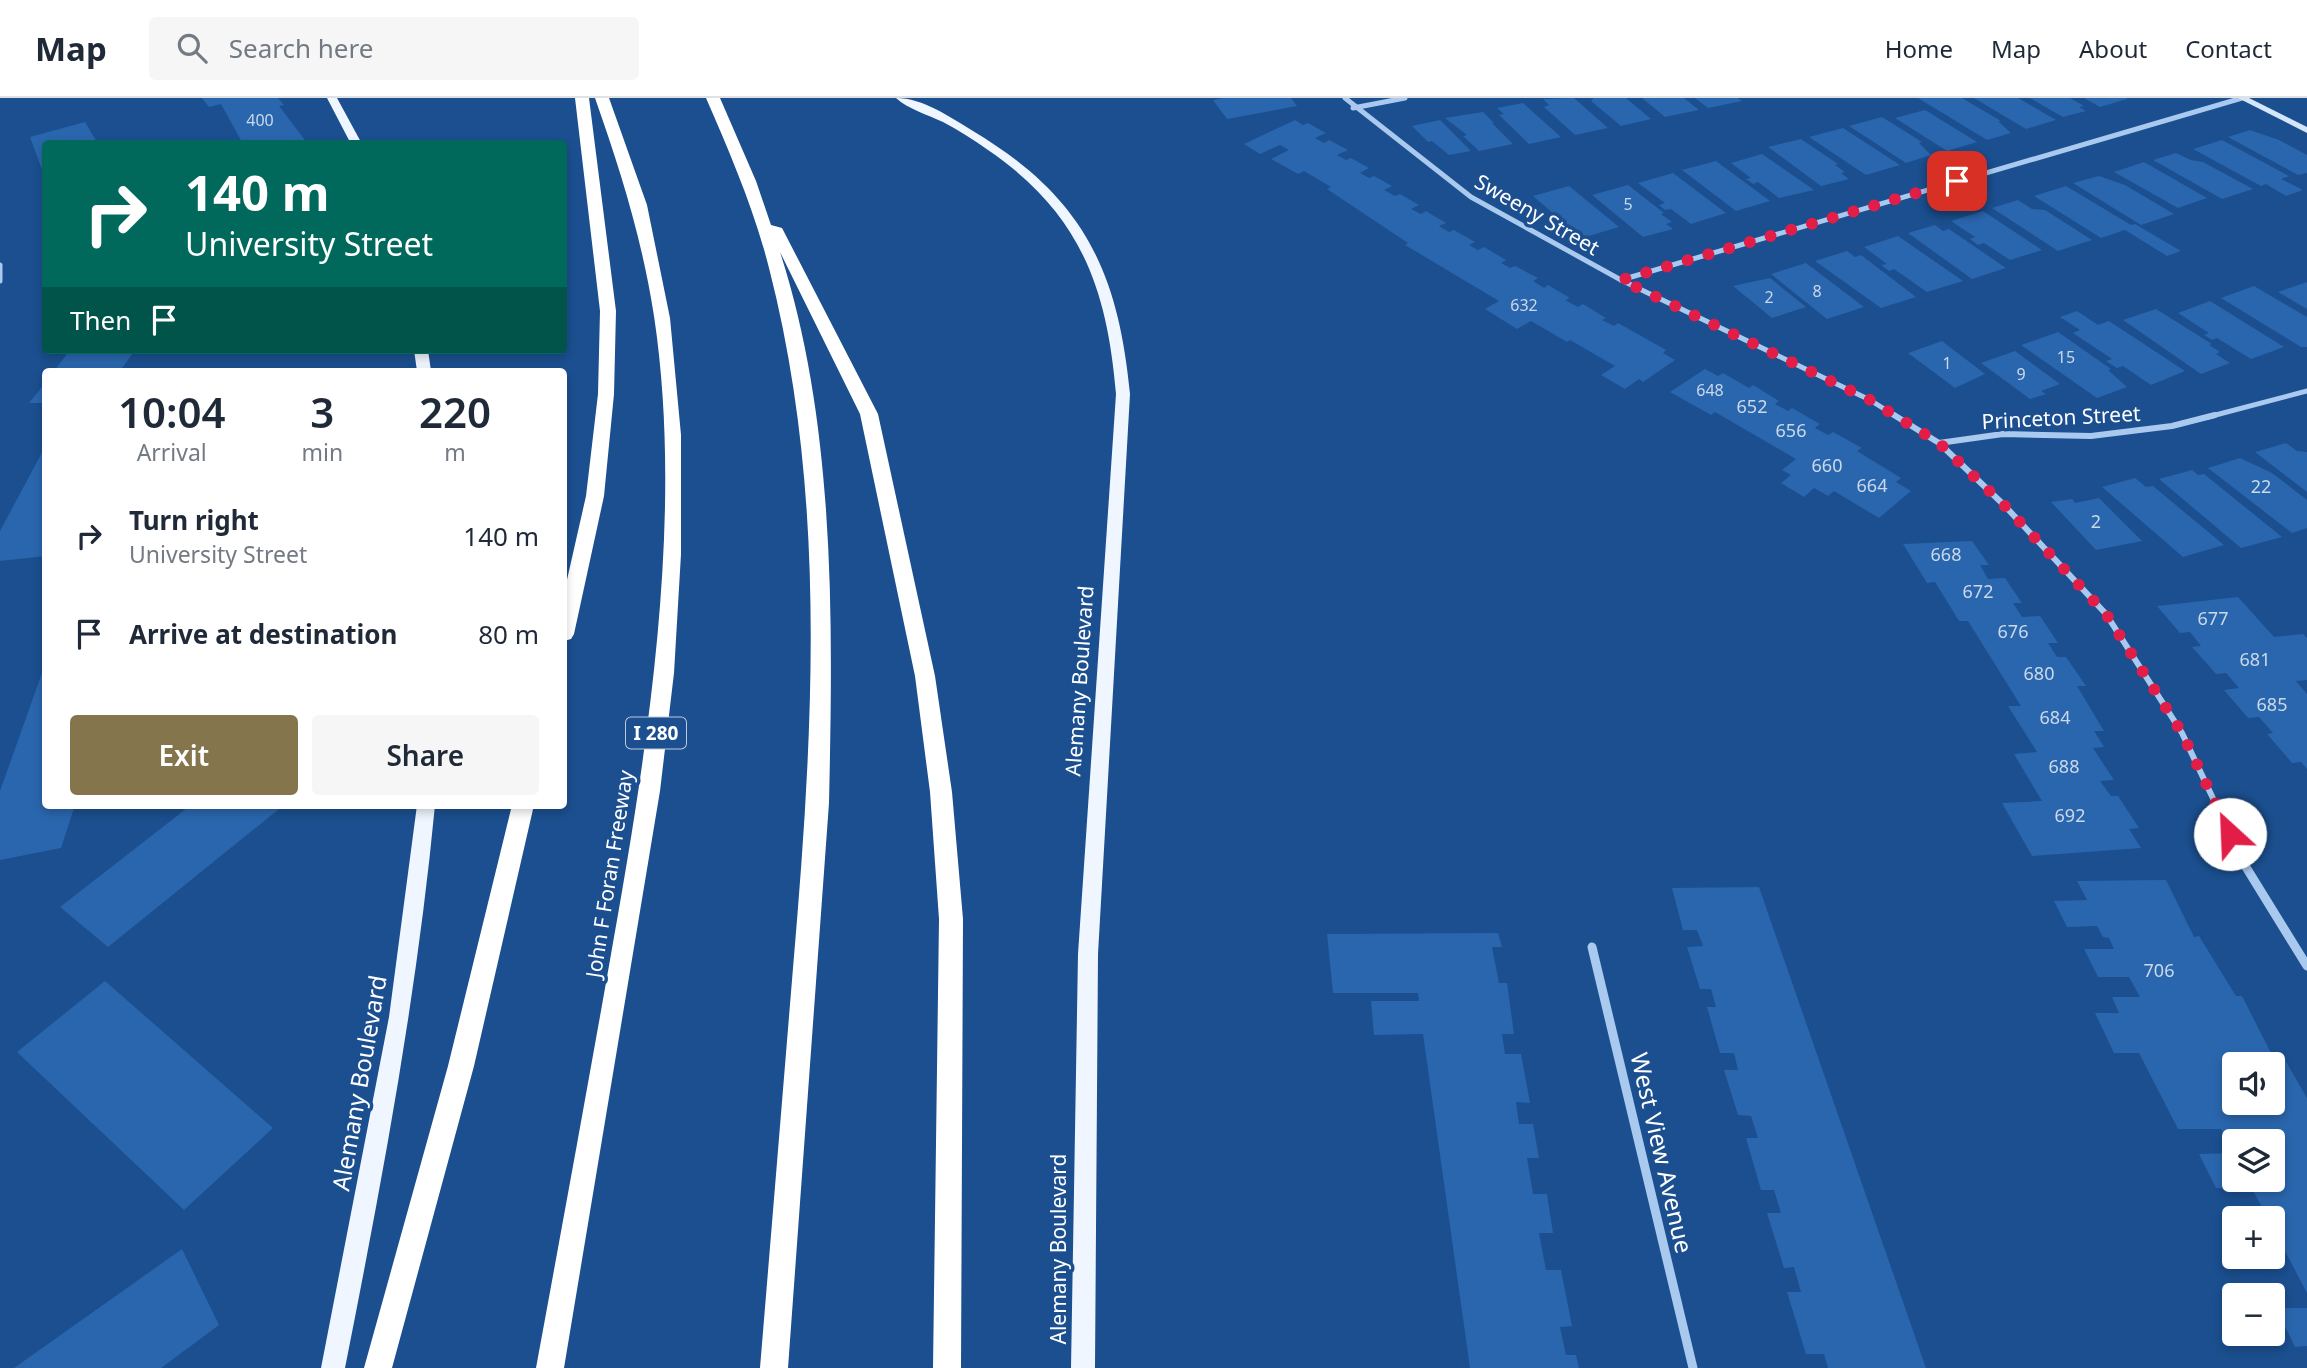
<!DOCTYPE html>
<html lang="en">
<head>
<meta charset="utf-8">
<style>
  body { margin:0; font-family:"Noto Sans",sans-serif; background:#f6f6f7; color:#1f2937; height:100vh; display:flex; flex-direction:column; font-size:26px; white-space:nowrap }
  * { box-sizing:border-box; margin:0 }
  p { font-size:23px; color:#747a83 }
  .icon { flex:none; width:38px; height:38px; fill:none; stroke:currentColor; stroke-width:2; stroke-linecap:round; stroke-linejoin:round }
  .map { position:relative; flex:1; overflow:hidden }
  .panel { position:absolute; left:42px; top:270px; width:525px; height:441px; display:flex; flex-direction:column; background:#fff; border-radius:7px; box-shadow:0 4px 10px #0003 }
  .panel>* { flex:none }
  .banner { position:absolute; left:42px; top:42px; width:525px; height:214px; border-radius:7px; box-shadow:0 4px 10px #0003; background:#00695c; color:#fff; overflow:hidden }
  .fabs { position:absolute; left:2222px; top:954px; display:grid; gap:14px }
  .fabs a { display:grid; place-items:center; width:63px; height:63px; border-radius:7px; background:#fff; box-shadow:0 4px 10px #0003; font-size:35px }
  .pin { position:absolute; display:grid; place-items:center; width:60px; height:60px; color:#fff; margin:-30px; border-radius:14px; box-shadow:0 4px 10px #0006 }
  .me { position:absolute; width:77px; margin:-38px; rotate:335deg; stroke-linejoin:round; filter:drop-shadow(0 0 5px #0008) }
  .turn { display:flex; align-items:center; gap:24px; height:147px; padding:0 28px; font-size:32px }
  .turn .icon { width:91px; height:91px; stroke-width:2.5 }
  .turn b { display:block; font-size:49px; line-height:60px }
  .then { display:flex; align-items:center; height:66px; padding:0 28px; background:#0003; gap:14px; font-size:26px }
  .eta { display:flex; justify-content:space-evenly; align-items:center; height:119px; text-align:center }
  .eta b { font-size:42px; font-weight:600; line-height:49px }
  .primary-button { display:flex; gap:14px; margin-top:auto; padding:14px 28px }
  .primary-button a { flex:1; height:80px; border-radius:7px; background:#84754c; color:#fff; font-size:28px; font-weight:600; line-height:80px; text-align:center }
  .primary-button a+a { background:#f6f6f7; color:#1f2937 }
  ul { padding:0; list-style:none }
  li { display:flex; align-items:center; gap:21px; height:98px; padding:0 28px }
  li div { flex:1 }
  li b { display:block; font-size:26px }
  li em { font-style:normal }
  header { display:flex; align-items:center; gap:42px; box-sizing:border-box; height:98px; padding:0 35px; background:#fff; border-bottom:2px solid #e0e1e3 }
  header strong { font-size:33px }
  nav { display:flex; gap:38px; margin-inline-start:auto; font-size:24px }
  .search { width:490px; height:63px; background:#f6f6f7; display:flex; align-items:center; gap:18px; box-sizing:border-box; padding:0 24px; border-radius:7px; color:#747a83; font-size:26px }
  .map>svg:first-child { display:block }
</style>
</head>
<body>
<header>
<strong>Map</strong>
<div class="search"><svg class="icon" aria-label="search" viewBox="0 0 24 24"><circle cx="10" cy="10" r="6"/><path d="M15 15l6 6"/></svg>Search here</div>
<nav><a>Home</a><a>Map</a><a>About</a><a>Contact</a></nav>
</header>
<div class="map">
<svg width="2307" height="1270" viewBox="0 0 2307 1270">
  <rect width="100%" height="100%" fill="#1b4f8f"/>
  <path fill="#2a66ad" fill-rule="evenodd" d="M202,0H278L284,7L279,8L308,46H243L221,6L209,9Z
    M1224,0H1291L1297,8L1227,21L1213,2Z
    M1574,0L1608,30L1575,37L1544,9L1549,7L1543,1Z
    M1594,0H1626L1651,21L1621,28L1591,3Z
    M1642,0H1684L1699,12L1665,19Z
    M1695,0H1738L1742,3L1708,10Z
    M1918,0H1962L2001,23H1998L2011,35L1987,42Z
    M1974,0H2018L2056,22L2026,31Z
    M2030,0H2070L2084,8L2079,9L2086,13L2063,19Z
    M2084,0H2127V1L2100,9Z
    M1523,5L1561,39L1529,46L1499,17L1504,16L1497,10Z
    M1925,12L1977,44L1947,53L1895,20Z
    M1483,14L1494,25H1492L1513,46L1479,53L1463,38L1467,37L1445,20Z
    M1882,19L1922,44L1919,45L1931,57L1906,65L1849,28Z
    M1295,22L1303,27L1308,25L1326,35L1315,40L1324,45L1329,42L1348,52L1337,57L1346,62L1351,60L1369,70L1360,75L1369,80L1374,78L1392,88L1384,92L1395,98L1400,96L1419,107L1411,111L1421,116L1426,113L1446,125L1439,128L1449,134L1454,132L1475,144L1469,147L1478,152L1484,149L1506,162L1501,165L1510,170L1515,168L1538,180L1533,183L1544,190L1548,187L1570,200L1565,202L1578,209L1583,206L1606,220L1602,222L1614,228L1618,225L1666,252L1663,255L1675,262L1643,284L1639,281L1625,291L1601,277L1615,268L1570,242L1567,244L1531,223L1517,231L1485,211L1499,203L1405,147L1408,145L1327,91L1331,89L1304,73L1298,76L1271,61L1289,52L1280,47L1260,56L1244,46Z
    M1440,22L1471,53L1449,57L1432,43L1428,44L1412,28Z
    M85,24L98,46H46L45,80L30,39Z
    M1843,30L1900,67L1866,77L1809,39Z
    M2250,32L2279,42L2307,57V75L2298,77L2228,39Z
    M1801,41L1838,66L1835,67L1845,74L1841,75L1849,81L1821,88L1768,49Z
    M2222,42L2289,78L2281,81L2303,92L2286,98L2266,86L2261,88L2193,51Z
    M2176,55L2191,62L2203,64L2253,91L2222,101L2153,62Z
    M1762,56L1814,92L1779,100L1758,84L1753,86L1746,81L1751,80L1731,65Z
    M1716,63L1770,103L1736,113L1682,72Z
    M2144,64L2207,100L2178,110L2114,74Z
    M1673,75L1726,115L1691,126L1671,111L1665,112L1659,107L1665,105L1638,85Z
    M2099,78L2125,87L2174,116L2141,127L2073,85Z
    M1628,87L1664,115L1661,116L1672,124L1666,126L1673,131L1643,139L1592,97Z
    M1569,88L1619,129L1582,140L1533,98Z
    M2066,88L2131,127L2135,126L2181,153L2167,158L2125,132L2101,140L2034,98Z
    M2018,102L2032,111L2045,112L2092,142L2058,153L1992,110Z
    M1983,113L2042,152L2010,162L1984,145L1978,147L1970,141L1975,139L1951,123Z
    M1935,127L1943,133L1949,131L2006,170L1972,181L1908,135Z
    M1898,138L1963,183L1927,194L1894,171L1889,173L1881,167L1887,166L1864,149Z
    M1847,153L1855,159L1861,157L1916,199L1881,210L1815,163Z
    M1806,165L1864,209L1827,221L1771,176Z
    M1770,180L1806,209L1772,220L1733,188Z
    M2307,184V211L2278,194Z
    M2254,188L2307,219V249H2301L2221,200Z
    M2210,203L2284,249L2251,261L2217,240L2212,242L2204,237L2209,235L2178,215Z
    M2156,211L2212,246L2209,247L2220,254L2216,256L2230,265L2201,276L2123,222Z
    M2077,213L2098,227L2109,223L2185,273L2151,287L2123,268L2117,270L2106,263L2112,261L2073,235L2080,232L2060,219Z
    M2058,234L2111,271L2108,272L2127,289L2097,300L2021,247Z
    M1942,243L1985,276L1955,290L1908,255Z
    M70,252H135L120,273H54Z
    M2015,253L2060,286L2041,293L2046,296L2030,301L1981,265Z
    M1705,271L1718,278L1723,275L1749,290L1753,287L1779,303L1775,306L1788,313L1792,310L1820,326L1815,330L1828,337L1833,334L1862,350L1857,353L1901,380L1896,384L1911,393L1879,420L1834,393L1828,398L1814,390L1804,399L1781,385L1791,377L1782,372L1796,361L1715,314L1711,317L1670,294Z
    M46,284V305H29Z
    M2286,345L2297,353L2307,354V394L2255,354Z
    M46,347V458L0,463V433Z
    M2240,360L2272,375L2307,402V430L2292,435L2208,370Z
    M2192,372L2198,377L2204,376L2282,439L2241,450L2159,381Z
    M2135,380L2146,389L2153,388L2224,447L2183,459L2102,389Z
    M2099,400L2142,443L2096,452L2051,404L2072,401L2075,405Z
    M1972,443L1989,467H1980L1988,481L2005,480L2022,505H2013L2022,519L2040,518L2058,545H2048L2057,559H2066L2086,588H2077L2104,633H2094L2104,649L2093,650L2114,682L2100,683L2111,698H2118L2139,730L2129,731L2141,750L2032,758L2002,705L2042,703L2014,656L2037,654L2008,608H2021L1968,523H1959L1935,484L1927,485L1903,446Z
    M2238,499L2274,539L2303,536L2307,540V582L2296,583L2307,596V671L2301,664L2292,665L2267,636L2273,635L2259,619L2248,620L2224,592L2239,590L2226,575L2216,576L2192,549L2201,548L2190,534L2180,535L2157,508Z
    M46,574V707H75L61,750L0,762V693L42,575Z
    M191,707H284L108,849L60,809Z
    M2166,782L2194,839L2199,838L2236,898H2242L2274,961L2285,962L2307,1000V1195L2286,1155H2273V1120H2268L2251,1089L2216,1090L2199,1056L2235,1055L2221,1031H2178L2139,955H2114L2095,915H2119L2112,899H2140L2129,879H2098L2084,851H2114L2109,840L2103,839L2097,828L2067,829L2054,803L2087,802L2077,783ZM2235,966H2273V1004H2235ZM2235,1043H2273V1082H2235Z
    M1759,789L1779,847L1926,1270H1828L1824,1256H1806L1787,1194H1801L1794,1169L1784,1170L1767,1115H1781L1774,1092H1761L1746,1040H1758L1751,1018L1738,1017L1724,972H1738L1734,955H1720L1707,909H1716L1711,891H1700L1687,849L1703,848L1697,832H1683L1672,790Z
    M1498,835L1502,849H1492L1499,885H1507L1514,936H1502L1505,956H1521L1530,1005L1516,1004L1519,1026H1533L1539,1060H1527L1533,1096H1547L1553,1135H1539L1546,1172H1561L1572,1228L1560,1229L1566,1257H1576L1579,1270H1470L1423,936L1374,937L1371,903H1419L1418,895H1333L1327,836Z
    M105,883L273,1030L184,1112L17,954Z
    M182,1151L219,1227L161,1270H14Z
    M2276,1210H2307V1248L2295,1249Z"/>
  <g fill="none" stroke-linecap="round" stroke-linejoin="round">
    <path stroke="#a9c9ee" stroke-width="5" d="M1345,0L1471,99L1621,182L1870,302L1897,319
      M1353,10L1405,0
      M0,167V183
      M1621,182L2242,0
      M2208,319L2307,293"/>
    <path stroke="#a9c9ee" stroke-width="6" d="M1894,317L1939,345L2004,407L2106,516L2182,635L2228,732
      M1939,345L2003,336L2091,338L2172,328L2215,317"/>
    <path stroke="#a9c9ee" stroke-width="9" d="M2227,731L2241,761L2307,868
      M1592,849L1693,1270"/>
    <path fill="#d6e6fa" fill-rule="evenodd" d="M2238,0H2249L2307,29V35Z"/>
    <path fill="#f0f6ff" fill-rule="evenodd" d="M327,0H337L362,46H351Z
      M896,0C923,0 950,19 973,33C1083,99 1118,172 1130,296L1098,856L1095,1270H1071L1078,856L1116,296C1107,189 1080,115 988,52C974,42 958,32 943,24C928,17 908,11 896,0Z
      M414,252H428L431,273H417Z
      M417,707H435C417,897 382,1083 345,1270H321L389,919Z"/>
    <path fill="#fff" fill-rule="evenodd" d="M575,0H589L616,213L614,296L604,398L574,536L571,541L564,543V495L586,398L598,296L600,213Z
      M595,0H609L647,107L670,220L681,337V456L674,575L660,693L564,1270H536C561,1134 586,998 610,862C646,660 685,423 654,218C642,141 621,74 595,0Z
      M706,0H720L756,83L771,127L782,130L878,316L935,578L952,694L963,821L961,1270H933L939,821L930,694L915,578L860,316L780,154C836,327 833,525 829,705L788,1270H760C771,1137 782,1004 793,870C813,637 828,399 769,170C754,111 730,55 706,0Z
      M512,707H534L474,968L392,1270H364L448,968Z"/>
  </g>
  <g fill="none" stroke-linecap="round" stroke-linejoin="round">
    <path stroke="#e11d48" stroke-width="12" stroke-dasharray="0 21.6" d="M1957,83L1621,182L1870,302L1939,345L2004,407L2106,516L2182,635L2230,736"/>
  </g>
  <g text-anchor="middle" stroke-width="7" stroke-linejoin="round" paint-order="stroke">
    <g font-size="16" fill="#cad9ea">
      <text x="260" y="28">400</text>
      <text x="1628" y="112">5</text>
      <text x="1817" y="199">8</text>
      <text x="1769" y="205">2</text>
      <text x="1524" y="213">632</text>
      <text x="2066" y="265">15</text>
      <text x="1947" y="271">1</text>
      <text x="2021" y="282">9</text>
      <text x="1710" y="298">648</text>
    </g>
    <g font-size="18" fill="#cad9ea">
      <text x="1752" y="315">652</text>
      <text x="1791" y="339">656</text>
      <text x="1827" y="374">660</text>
      <text x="1872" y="394">664</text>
      <text x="2261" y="395">22</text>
      <text x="2096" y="430">2</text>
      <text x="1946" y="463">668</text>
      <text x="1978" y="500">672</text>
      <text x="2213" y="527">677</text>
      <text x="2013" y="540">676</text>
      <text x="2255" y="568">681</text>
      <text x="2039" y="582">680</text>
      <text x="2272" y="613">685</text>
      <text x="2055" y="626">684</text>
      <text x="2064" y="675">688</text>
      <text x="2070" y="724">692</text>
      <text x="2159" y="879">706</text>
    </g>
    <rect fill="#1b4f8f" stroke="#bbcadd" stroke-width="2" x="626" y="619.5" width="60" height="31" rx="5"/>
    <g font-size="19" font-weight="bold" fill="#fff">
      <text x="656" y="642">I 280</text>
    </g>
    <g font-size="21" fill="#fff" stroke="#1b4f8f">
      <text transform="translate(1537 117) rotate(30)" y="7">Sweeny Street</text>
      <text transform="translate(2061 320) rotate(-3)" y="7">Princeton Street</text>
      <text transform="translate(1080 583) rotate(-86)" y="7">Alemany Boulevard</text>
      <text transform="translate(610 776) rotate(-81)" y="7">John F Foran Freeway</text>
      <text transform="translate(1059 1151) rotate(-90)" y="7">Alemany Boulevard</text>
    </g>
    <g font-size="24" fill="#fff" stroke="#1b4f8f">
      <text transform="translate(360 985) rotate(-80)" y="8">Alemany Boulevard</text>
      <text transform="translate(1661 1055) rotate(77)" y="8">West View Avenue</text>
    </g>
  </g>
</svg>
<div class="fabs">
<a><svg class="icon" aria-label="sound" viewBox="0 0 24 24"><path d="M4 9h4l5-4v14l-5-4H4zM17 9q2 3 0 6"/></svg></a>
<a><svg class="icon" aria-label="layers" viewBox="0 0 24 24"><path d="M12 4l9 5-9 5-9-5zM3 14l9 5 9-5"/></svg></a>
<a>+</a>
<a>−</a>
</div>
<div class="pin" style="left:1957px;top:83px;background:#d93025"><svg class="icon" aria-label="arrive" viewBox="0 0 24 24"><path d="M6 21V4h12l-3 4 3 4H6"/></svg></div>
<svg class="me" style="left:2230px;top:736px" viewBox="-20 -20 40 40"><circle r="19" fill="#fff"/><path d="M0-13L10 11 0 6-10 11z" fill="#e11d48"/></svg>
<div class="banner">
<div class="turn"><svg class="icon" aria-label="right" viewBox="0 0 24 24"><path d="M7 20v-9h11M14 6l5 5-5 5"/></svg><div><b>140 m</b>University Street</div></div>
<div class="then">Then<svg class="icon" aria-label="arrive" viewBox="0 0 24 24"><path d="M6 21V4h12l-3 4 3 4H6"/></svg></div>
</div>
<section class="panel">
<div class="eta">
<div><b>10:04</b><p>Arrival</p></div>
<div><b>3</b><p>min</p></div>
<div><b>220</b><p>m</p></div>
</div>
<ul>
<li><svg class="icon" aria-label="right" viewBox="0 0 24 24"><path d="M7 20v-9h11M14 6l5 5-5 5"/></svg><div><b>Turn right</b><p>University Street</p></div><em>140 m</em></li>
<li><svg class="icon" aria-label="arrive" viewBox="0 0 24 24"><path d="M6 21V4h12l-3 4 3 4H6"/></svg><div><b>Arrive at destination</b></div><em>80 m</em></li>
</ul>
<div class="primary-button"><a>Exit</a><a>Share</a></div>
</section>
</div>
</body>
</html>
